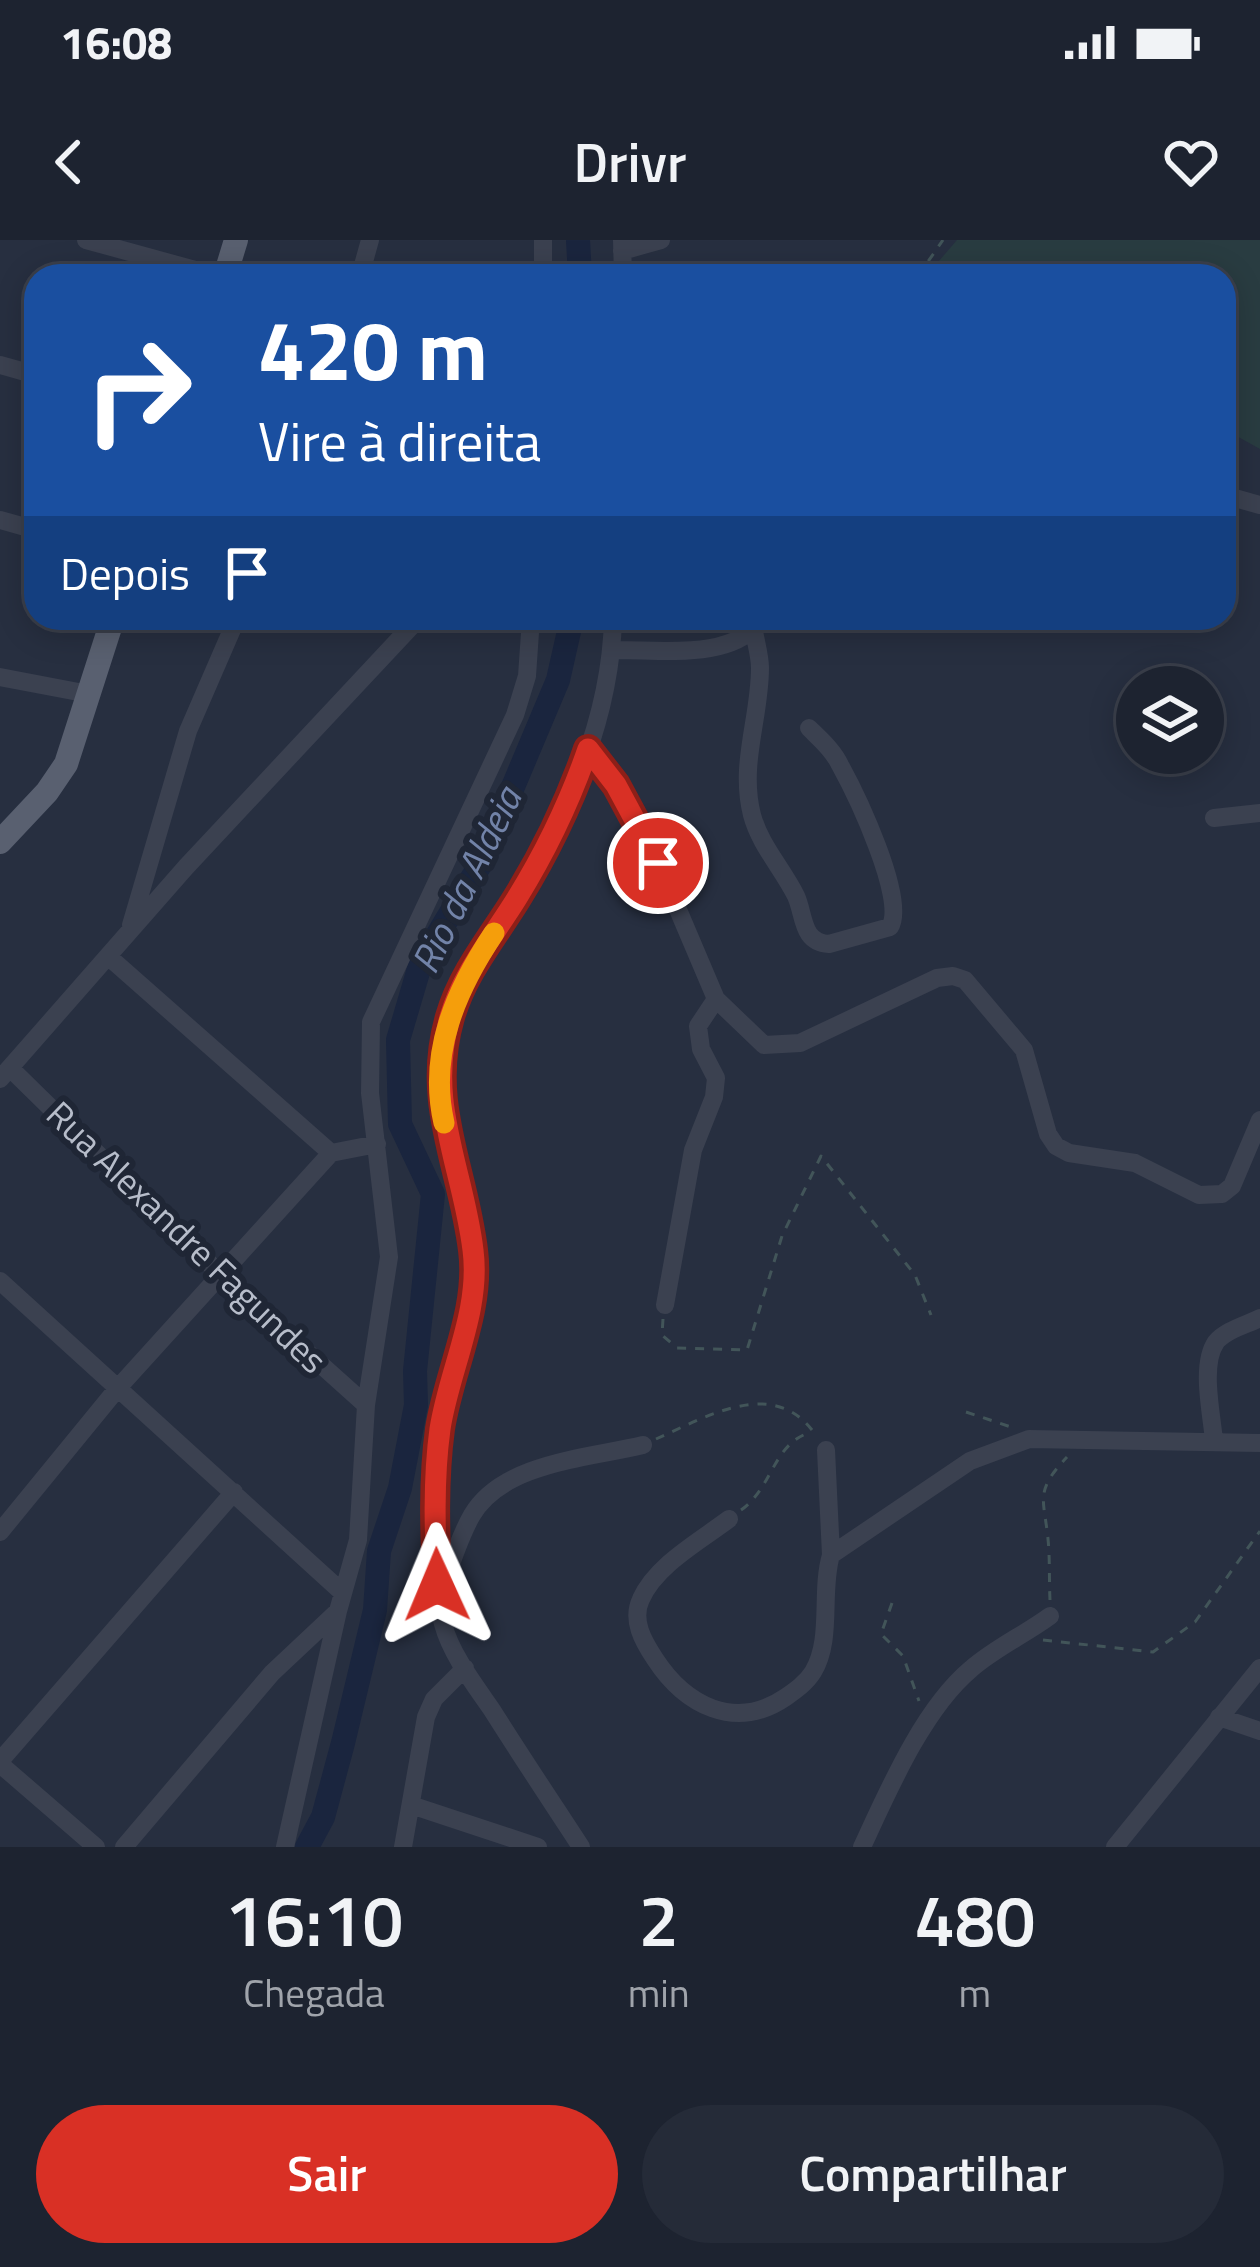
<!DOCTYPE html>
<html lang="pt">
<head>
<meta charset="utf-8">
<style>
  body { margin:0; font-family:"Titillium Web",sans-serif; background:#252b38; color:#f1f3f6; height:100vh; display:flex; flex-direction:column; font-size:45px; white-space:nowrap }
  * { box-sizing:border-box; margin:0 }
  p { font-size:39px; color:#a0a4ab }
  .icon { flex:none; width:66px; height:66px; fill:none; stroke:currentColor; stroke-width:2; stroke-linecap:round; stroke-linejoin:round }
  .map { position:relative; height:1607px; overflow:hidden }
  .drawer { display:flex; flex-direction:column; background:#1d2330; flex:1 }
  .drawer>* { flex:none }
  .guide { position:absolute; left:24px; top:24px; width:1212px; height:366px; border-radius:36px; box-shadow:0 6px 30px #0003,0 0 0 3px #3b404c; background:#1a4fa0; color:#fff; overflow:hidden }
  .buttons { position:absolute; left:1116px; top:426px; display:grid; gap:24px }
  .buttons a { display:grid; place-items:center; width:108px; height:108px; border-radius:50%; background:#1d2330; box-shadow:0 6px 30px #0003,0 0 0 3px #3b404c; font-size:60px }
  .pin { position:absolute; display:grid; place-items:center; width:102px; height:102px; color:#fff; margin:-51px; border:6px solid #fff; border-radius:50%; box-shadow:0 3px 12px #0007 }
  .me { position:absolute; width:132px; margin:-66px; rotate:359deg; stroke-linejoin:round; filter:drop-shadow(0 0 9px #0008) }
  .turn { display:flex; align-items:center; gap:42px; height:252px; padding:0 36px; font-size:54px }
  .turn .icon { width:156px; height:156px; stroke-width:2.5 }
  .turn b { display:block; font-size:84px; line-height:102px }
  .then { display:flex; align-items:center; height:114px; padding:0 36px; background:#0003; gap:24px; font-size:45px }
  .eta { display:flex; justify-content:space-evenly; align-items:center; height:204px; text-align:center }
  .eta b { font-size:72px; font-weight:600; line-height:84px }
  .cta { display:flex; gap:24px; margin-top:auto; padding:24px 36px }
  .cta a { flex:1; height:138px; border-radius:72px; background:#d93025; color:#fff; font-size:48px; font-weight:600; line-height:138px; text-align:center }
  .cta a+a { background:#252b38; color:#f1f3f6 }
  .status { display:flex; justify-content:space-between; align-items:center; height:84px; padding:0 60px; background:#1d2330; direction:ltr }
  .status svg { height:33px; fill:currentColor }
  header { display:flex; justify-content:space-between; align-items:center; height:156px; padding:0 36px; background:#1d2330; font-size:54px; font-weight:600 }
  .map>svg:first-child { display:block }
</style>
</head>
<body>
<div class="status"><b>16:08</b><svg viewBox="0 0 49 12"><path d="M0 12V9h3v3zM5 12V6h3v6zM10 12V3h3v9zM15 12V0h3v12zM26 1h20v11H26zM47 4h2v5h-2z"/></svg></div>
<header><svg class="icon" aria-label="back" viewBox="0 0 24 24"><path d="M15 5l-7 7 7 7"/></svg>Drivr<svg class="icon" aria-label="heart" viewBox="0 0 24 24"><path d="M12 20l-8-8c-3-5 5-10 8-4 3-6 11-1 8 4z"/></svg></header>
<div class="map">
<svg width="1260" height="1607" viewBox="0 0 1260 1607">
  <rect width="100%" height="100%" fill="#272f40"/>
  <path fill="#293c41" d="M957,0H1260V209L1224,189V36H926Z"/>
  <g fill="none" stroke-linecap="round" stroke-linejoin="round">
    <path stroke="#1a253e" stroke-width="24" d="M578,0L580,36
      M307,1607L323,1577L343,1503L375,1370L379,1311L400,1248L416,1165L415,1131L433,954L400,884L398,800L421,722L480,625L558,440L572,378"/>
    <path stroke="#425559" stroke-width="3" stroke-dasharray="9 9" stroke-linecap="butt" d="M918,36L943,0
      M663,1079L662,1095L677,1108L747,1110L782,996L821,916L915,1035L931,1075
      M966,1172L1014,1188
      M656,1199C710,1175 777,1135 817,1197
      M741,1270C773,1248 773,1202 812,1192
      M1050,1360C1049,1340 1050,1319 1048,1299C1044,1258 1034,1252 1067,1217
      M892,1363L881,1394L903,1416L919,1461
      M1043,1400L1153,1412L1195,1382L1260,1291"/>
    <path stroke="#3b4150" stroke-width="18" d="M86,0L217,36
      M622,0L623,36
      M622,11L661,0
      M360,36L370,0
      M543,36V0
      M0,125L36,135
      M1224,255L1260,265
      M0,280L36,290
      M754,391C756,403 760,416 760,428C760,478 739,524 752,575C760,605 782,628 796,656C805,676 801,702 829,704L890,687C907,660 856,554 840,525C833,510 820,499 809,488
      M613,410C659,409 733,422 763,378
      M0,437L89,454
      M588,509L616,545L648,599L716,759L764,805L800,803L937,738L953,736L965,740L1024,810L1048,894L1056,906L1069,913L1135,923L1199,955L1222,954L1232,946L1260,880
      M1214,578L1260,573
      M131,685L188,491L237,378
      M110,718L331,913
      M10,828L220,1034L366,1165
      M0,839L186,627L419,378
      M0,1041L343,1353
      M665,1065L693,910L714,857L716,838L701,809L698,786L716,759
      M1214,1201C1212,1175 1200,1125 1216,1102C1226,1090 1246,1085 1260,1078
      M826,1210L831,1315
      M729,1279C700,1301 656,1325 641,1359C631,1380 643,1401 655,1419C685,1465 735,1492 786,1457C796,1450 806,1443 813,1432C833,1399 820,1352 831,1315L970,1221L1029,1199L1260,1203
      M0,1292L117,1149L331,913L377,904
      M440,1354C450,1329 458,1299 472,1275C503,1222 590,1218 643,1205
      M1219,1477L1260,1491
      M0,1521L234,1252
      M0,1524L96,1607
      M411,1565L538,1607
      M124,1607L272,1433L338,1371
      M285,1607L338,1371L358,1300L366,1165L389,1017L370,853L371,782L515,475L527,436L531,378
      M403,1607L426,1477L434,1459L465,1428
      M581,1607C551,1561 521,1516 492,1470C474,1444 451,1414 443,1384C429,1334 432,1236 441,1185C451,1128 477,1074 473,1016C468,921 416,860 456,759C470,722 496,691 517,658C568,575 611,476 613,378
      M862,1607C888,1551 923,1469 971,1429C995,1408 1024,1395 1050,1376
      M1115,1607L1260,1428"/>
    <path stroke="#596070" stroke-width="24" d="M225,36L236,0
      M0,602L47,552L66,524L113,378"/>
  </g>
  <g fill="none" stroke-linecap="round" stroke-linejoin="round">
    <g stroke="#8d1f18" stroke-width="30">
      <path id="route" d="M437,1345C435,1293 433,1240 440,1189C449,1130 481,1071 473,1010C463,927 425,863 450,777C463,732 493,697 517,658C546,611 570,561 588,509L616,545L658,623"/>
    </g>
    <use href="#route" stroke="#d93025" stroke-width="21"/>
    <path stroke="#f59e0b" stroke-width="21" d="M444,883C428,813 456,750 494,693"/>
  </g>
  <g text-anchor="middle" stroke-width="12" stroke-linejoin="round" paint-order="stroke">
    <g font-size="36" fill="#b7bdca" stroke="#1f2635">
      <text transform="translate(187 997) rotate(44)" y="13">Rua Alexandre Fagundes</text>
    </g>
    <g font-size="39" font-style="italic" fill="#7283a8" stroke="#1f2635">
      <text transform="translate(466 640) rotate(-64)" y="14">Rio da Aldeia</text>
    </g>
  </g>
</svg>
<div class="buttons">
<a><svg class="icon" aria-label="layers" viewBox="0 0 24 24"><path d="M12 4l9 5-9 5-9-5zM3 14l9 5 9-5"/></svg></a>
</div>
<div class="pin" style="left:658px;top:623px;background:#d93025"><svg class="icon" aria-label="arrive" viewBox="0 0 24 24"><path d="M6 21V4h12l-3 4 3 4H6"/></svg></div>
<svg class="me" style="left:437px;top:1345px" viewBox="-20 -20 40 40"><path d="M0-17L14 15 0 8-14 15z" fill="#d93025" stroke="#fff" stroke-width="4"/></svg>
<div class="guide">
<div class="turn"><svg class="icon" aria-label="right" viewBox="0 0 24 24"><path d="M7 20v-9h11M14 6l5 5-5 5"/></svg><div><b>420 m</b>Vire à direita</div></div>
<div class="then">Depois<svg class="icon" aria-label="arrive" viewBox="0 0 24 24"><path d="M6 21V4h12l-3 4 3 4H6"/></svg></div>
</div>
</div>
<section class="drawer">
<div class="eta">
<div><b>16:10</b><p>Chegada</p></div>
<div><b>2</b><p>min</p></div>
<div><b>480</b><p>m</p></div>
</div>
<div class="cta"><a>Sair</a><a>Compartilhar</a></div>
</section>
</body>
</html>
